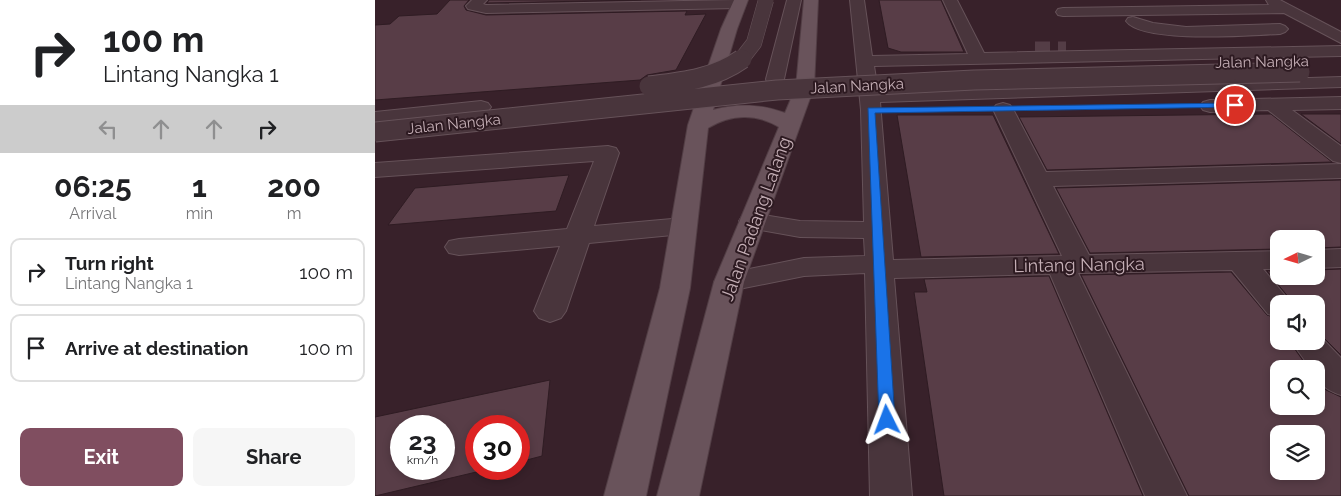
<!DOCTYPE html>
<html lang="en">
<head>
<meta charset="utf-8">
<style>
  body { margin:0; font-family:Raleway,sans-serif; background:#f6f6f6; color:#202124; height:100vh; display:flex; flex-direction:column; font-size:19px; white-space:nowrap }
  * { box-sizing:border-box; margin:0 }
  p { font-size:16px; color:#757577 }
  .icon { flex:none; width:28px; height:28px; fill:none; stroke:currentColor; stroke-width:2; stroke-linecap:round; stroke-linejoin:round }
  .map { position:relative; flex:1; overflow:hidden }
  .details { display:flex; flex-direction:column; background:#fff; width:375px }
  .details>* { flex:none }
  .top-card { background:#fff; color:#202124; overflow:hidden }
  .needle { width:32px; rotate:265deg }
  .buttons { position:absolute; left:895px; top:230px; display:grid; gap:10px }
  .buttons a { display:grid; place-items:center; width:55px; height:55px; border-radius:10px; background:#fff; box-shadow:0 2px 8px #0003; font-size:25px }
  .speed { position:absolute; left:15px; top:415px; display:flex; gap:10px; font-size:25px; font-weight:700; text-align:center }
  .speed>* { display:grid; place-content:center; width:65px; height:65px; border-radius:50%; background:#fff; box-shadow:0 2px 8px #0003; line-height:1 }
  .speed small { font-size:12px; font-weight:400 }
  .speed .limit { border:8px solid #d22; background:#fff; color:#111 }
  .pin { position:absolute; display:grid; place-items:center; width:42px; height:42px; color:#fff; margin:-21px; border:2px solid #fff; border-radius:50%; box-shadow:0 1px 5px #0007 }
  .me { position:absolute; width:55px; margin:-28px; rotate:357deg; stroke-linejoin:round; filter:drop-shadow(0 0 4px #0008) }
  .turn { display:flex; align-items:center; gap:18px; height:105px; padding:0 20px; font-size:22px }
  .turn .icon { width:65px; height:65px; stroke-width:2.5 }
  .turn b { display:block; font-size:35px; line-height:42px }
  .lanes { display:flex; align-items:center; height:48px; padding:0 20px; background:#0003; justify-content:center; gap:25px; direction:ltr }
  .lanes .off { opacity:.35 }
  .eta { display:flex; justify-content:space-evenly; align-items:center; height:85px; text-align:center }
  .eta b { font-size:30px; font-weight:700; line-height:35px }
  .primary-button { display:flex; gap:10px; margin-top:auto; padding:10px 20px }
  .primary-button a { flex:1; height:58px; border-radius:10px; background:#804e60; color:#fff; font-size:20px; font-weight:700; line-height:58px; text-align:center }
  .primary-button a+a { background:#f6f6f6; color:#202124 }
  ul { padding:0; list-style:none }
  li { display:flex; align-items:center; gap:15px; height:68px; margin:0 10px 8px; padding:0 10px; border:2px solid #e0e0e0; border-radius:10px }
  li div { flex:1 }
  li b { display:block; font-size:19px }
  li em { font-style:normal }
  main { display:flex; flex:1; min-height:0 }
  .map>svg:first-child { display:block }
</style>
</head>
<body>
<main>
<section class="details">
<div class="top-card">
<div class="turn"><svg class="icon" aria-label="right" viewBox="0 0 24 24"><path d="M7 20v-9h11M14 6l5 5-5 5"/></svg><div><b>100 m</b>Lintang Nangka 1</div></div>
<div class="lanes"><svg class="icon off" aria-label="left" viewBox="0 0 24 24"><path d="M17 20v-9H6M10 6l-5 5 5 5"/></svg><svg class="icon off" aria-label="ahead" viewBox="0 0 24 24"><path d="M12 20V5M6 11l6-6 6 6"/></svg><svg class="icon off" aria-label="ahead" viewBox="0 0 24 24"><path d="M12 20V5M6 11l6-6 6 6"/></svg><svg class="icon" aria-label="right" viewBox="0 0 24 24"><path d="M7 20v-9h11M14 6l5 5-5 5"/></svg></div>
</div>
<div class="eta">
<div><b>06:25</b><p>Arrival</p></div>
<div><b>1</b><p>min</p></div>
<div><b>200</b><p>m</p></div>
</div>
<ul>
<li><svg class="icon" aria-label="right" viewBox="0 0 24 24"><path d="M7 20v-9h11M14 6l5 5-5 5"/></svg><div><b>Turn right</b><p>Lintang Nangka 1</p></div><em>100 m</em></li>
<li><svg class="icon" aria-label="arrive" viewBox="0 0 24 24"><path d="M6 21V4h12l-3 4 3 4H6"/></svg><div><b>Arrive at destination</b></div><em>100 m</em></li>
</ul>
<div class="primary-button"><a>Exit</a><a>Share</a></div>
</section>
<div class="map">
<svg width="966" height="496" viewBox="0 0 966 496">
  <rect width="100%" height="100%" fill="#38212a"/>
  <path fill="#583d47" stroke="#2f1c23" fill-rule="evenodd" d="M75,0H94L89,6L91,10L111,15L312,11L310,15L331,14L301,70L272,75L265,80L0,100V25L15,24L24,16L62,14Z
    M114,0H266L112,3Z
    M504,0H566L589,52H526L513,48Z
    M896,114L957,162L672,170L644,117Z
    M926,114H966V144Z
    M522,115H618L684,254L546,257Z
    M194,175L181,211L13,225L40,188Z
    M966,180V247L941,248V239H904V249L715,253L681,188Z
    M966,269V355L941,330V304H919L892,271H904V276H941V270Z
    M856,272L892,315L904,319V341H914L934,369H904V406H941V379L951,390L966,397V496H814L706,275ZM904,434H941V471H904Z
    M674,276L768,496H569L539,292H552L549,279Z
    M175,380L167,456L144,462V426H101V469H114L0,496V417ZM26,426H69V469H26Z"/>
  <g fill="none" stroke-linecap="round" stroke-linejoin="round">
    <path stroke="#543d46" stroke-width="15" stroke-dasharray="15 8" stroke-linecap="butt" d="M660,49H691"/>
    <g stroke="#665259" stroke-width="2">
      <path id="minor" d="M97,0H112L108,4L111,5L359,0L369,1L371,4L364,8L111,13L93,9L91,6Z
        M412,0H426L409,79L411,90L409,94L402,96L395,94L391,79Z
        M475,0H489L497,56L593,54L568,0H582L609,53L966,46V56L499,66L503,91L966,77V87L505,102L518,260L687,256L618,109L621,105L628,103L635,105L638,109L671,172L966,164V178L678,186L714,255L904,251V269H888L917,304H904V317L893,314L857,270L703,273L812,496H770L675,274L519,278L537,496H495L490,273L429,276L354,291L344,289L339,282L344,275L429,258L490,256L489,238L425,237L368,227L364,221L368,215L377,213L425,221L489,222L486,110Z
        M891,0H905L966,32V43L909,13L688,16L683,15L681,12L683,9L688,8L894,5Z
        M758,17L778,23L811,27L905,24L910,26L913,29L910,32L905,34C877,35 767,44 751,21L753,18Z
        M966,97V109L917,110L966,146V163L958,161L893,110L835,112L828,110L825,106L828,102L835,100Z
        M106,101L113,103L116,107L113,111L0,124V112Z
        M233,146L241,148L244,153L219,226L308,218L317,220L321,226L317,232L308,234L214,243L191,311L186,318L175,322L164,318L159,311L185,246L84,255L74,253L70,247L74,241L84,239L192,229L219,161L0,177V163Z
        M966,249V267L941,268V250Z
        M941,332L966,358V395C953,391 941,383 941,369H936L916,341H941Z"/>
    </g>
    <g stroke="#523e45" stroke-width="2">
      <path id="major" d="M359,0H373L362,29L338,110C363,103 385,104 410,113L421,87L429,0H443L439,87L369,282L324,496H282L339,282L404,127C381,113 356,114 333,128L315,288L271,496H229L285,288L313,125L346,29Z"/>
    </g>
    <use href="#minor" fill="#49353c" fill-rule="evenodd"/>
    <use href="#major" fill="#69535b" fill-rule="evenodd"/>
    <g stroke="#665259" stroke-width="16" stroke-linecap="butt">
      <path id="minor-bridge-far1" d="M365,61L379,43L391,0"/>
    </g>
    <g stroke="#665259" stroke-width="21" stroke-linecap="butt">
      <path id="minor-bridge" d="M274,86C307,82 339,79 367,59
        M0,132L402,90L599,80L925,72"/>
    </g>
    <use href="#minor-bridge-far1" stroke="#49353c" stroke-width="15"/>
    <use href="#minor-bridge" stroke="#49353c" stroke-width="19"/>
  </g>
  <path fill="#1a73e8" stroke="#114b97" d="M860,103H863V107L500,113L520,420L517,425L512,427L507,425L504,420L493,108Z"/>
  <g text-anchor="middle" stroke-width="4" stroke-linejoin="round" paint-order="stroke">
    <g font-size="15" fill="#c5afb6" stroke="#2d1a21">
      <text transform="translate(887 62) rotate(-1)" y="5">Jalan Nangka</text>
      <text transform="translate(482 86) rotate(-3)" y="5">Jalan Nangka</text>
      <text transform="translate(79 124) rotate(-6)" y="5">Jalan Nangka</text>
    </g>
    <g font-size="18" fill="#c5afb6" stroke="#2d1a21">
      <text transform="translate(381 219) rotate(-70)" y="6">Jalan Padang Lalang</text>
      <text transform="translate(704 265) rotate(-1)" y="6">Lintang Nangka</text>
    </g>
  </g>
</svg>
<div class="buttons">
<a><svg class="needle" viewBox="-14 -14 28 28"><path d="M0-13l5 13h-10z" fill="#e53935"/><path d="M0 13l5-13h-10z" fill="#757577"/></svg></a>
<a><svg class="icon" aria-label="sound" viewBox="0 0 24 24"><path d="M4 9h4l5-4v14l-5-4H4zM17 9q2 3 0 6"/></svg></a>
<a><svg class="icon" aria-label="search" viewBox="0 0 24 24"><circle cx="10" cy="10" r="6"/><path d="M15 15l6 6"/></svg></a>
<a><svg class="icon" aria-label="layers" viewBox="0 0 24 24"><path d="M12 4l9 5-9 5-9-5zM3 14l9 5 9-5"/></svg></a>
</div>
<div class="speed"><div>23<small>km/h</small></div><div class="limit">30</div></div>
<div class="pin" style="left:860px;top:105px;background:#d93025"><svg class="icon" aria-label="arrive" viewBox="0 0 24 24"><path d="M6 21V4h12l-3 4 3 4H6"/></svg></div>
<svg class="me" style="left:512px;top:420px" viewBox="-20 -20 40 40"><path d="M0-17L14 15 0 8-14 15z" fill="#1a73e8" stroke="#fff" stroke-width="4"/></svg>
</div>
</main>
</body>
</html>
